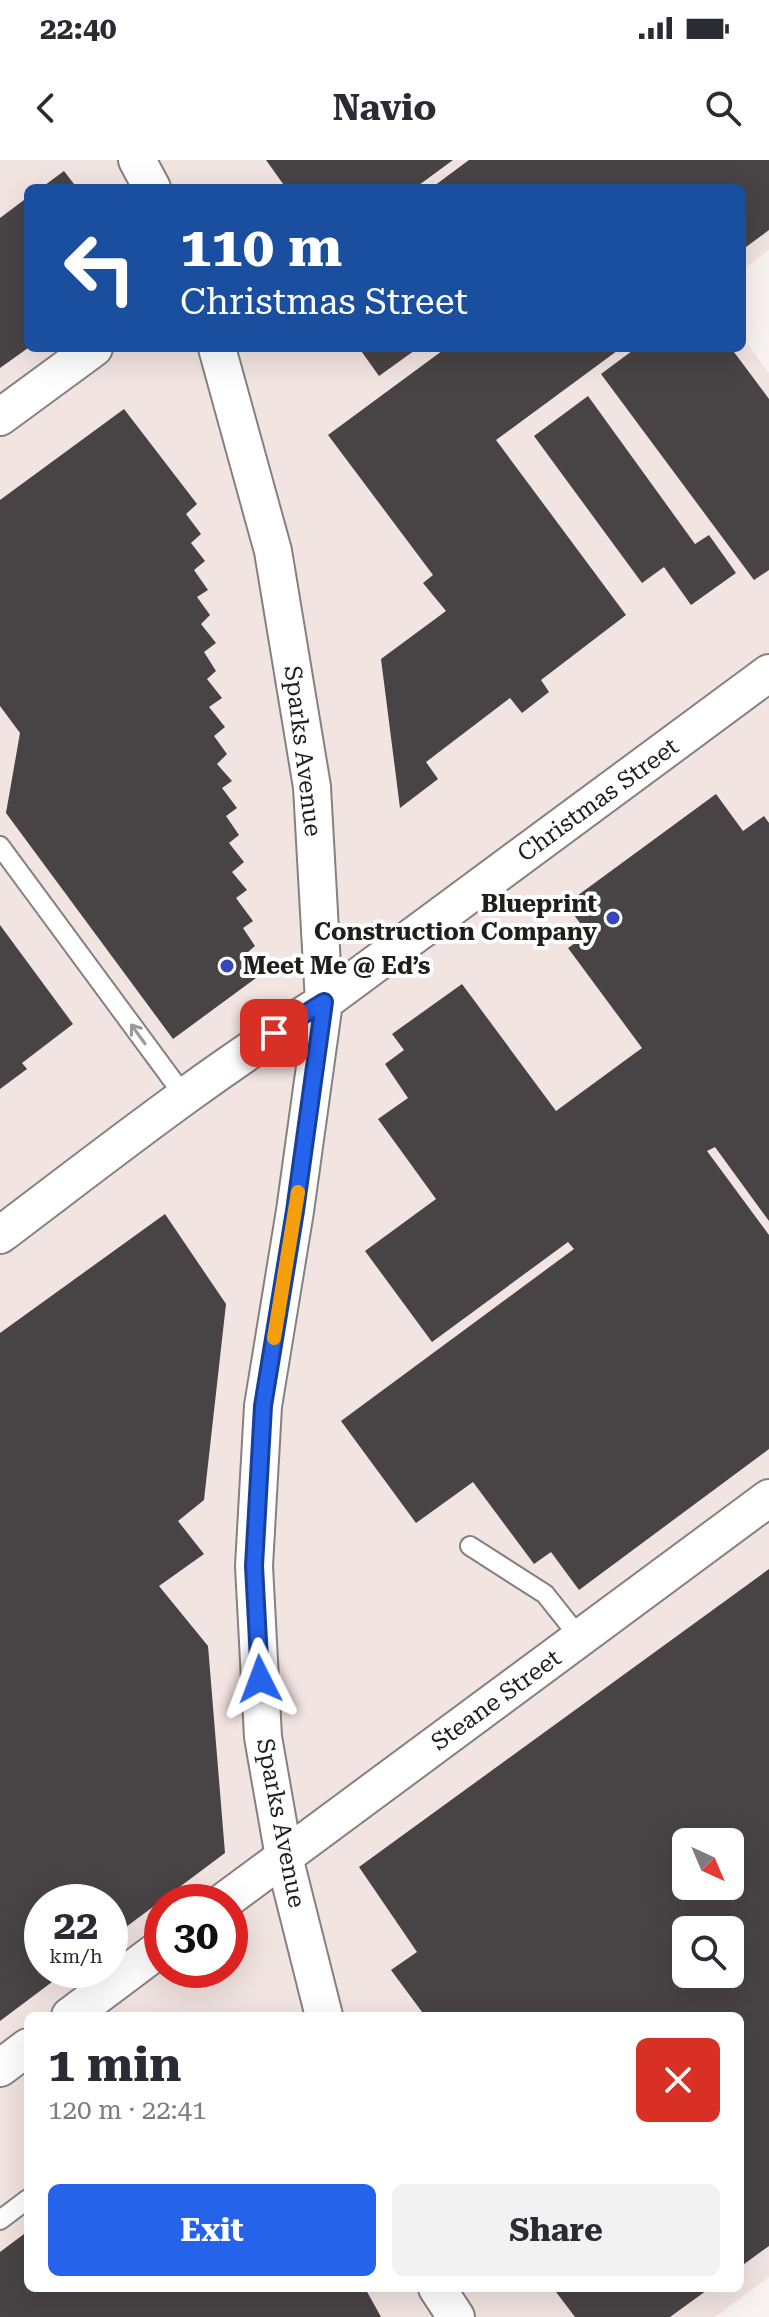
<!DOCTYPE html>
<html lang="en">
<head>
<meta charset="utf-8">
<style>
  body { margin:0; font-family:"Roboto Serif",serif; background:#f2f2f3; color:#2b2b33; height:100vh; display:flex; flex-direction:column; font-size:30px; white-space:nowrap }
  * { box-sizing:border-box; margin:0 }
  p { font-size:26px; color:#7c7c81 }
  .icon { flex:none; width:44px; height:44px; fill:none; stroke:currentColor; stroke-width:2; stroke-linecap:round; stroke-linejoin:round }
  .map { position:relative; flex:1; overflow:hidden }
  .details { position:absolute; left:24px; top:1852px; width:720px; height:280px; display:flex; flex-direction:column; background:#fff; border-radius:12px; box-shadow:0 8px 32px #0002 }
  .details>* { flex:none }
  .banner { position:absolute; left:24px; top:24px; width:722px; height:168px; border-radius:12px; box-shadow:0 8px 32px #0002; background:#1a4fa0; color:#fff; overflow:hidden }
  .needle { width:52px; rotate:136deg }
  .fabs { position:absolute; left:672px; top:1668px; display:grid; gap:16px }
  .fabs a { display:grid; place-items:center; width:72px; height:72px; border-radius:12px; background:#fff; box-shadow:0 8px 32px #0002; font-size:40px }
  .speed { position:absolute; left:24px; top:1724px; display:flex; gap:16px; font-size:40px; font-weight:700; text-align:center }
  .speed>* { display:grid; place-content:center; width:104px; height:104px; border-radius:50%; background:#fff; box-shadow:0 8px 32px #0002; line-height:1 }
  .speed small { font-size:20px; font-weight:400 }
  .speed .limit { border:12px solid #d22; background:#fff; color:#111 }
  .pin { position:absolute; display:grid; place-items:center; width:68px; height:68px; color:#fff; margin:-34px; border-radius:16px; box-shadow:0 4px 12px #0006 }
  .me { position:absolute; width:88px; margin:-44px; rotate:357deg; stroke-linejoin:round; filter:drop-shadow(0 0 6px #0008) }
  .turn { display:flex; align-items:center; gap:28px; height:168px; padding:0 24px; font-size:36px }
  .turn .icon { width:104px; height:104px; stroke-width:2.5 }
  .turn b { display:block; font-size:56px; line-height:68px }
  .round { display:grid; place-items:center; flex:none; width:84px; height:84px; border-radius:12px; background:#f2f2f3 }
  .head { display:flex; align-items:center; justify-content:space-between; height:136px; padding:0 24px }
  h1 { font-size:48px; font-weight:700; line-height:60px }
  .cta { display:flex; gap:16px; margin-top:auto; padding:16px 24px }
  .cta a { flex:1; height:92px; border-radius:12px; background:#2563eb; color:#fff; font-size:32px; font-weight:700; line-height:92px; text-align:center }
  .cta a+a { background:#f2f2f3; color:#2b2b33 }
  .status { display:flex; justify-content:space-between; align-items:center; height:56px; padding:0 40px; background:#fff; direction:ltr }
  .status svg { height:22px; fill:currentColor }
  header { display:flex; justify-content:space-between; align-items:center; height:104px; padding:0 24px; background:#fff; font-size:36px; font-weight:700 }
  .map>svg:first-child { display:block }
</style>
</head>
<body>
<div class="status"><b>22:40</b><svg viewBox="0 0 49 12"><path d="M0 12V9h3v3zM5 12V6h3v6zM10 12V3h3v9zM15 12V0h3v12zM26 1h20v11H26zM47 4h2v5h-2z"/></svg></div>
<header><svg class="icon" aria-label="back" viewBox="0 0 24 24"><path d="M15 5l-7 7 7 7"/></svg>Navio<svg class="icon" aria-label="search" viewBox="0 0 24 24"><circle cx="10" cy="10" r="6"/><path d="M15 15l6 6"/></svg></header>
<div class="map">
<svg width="769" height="2157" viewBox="0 0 769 2157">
  <rect width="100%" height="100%" fill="#f9f4f2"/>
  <path fill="#f2e4e0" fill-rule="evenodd" d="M0,0H769V90L742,110V28H28V188H742V176L769,213V2117L715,2157H0ZM686,1682H730V1726H686ZM42,1742H110V1810H42ZM162,1742H230V1810H162ZM686,1770H730V1814H686ZM28,1856H740V2128H28Z"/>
  <path fill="#484344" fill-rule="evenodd" d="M266,0H453L415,28H286Z
    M469,0H769V70L742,90V28H435L434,26Z
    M64,11L77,28H41Z
    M28,37V188L0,208V58Z
    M359,188H418L379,216Z
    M446,188H621L496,280L626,455L541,520L549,532L522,553L510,538L426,602L438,619L400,648L381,499L446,451L423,423L433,415L328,275Z
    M636,188H731L769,239V410L754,420L601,214Z
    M588,236L695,384L709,375L736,413L691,445L664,407L642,423L534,276Z
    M124,249L197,344L186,354L201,374L191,383L205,401L194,410L208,430L197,437L210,455L201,464L216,483L204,492L216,511L207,519L222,538L209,547L225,567L214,576L227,594L217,604L232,621L222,628L237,648L226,656L239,675L229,683L244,702L232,712L247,730L236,738L253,761L243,768L255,786L241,798L256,818L173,879L6,653L20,573L0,546V340Z
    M716,634L743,671L764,656L769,663V1061L715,987L707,991L769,1075V1289L579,1430L551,1392L534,1404L473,1322L416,1363L341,1261L574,1089L568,1082L432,1182L365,1091L436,1039L378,959L408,938L385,904L404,890L392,874L462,824L556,951L642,888L568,788L588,774L566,744Z
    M0,765L73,864L22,903L27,909L0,929Z
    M165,1054L226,1144L204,1340L178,1361L204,1394L159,1426L208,1486L225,1693L110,1779V1742H42V1810H68L0,1861V1173Z
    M769,1409V2086L740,2107V1856H425L391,1810L417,1792L359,1707ZM686,1682H730V1726H686ZM686,1770H730V1814H686Z
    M28,2071V2128H365L381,2157H0V2092Z
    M553,2128H710L670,2157H575Z"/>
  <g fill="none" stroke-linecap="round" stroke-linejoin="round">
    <g stroke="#868180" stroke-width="22">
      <path id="service" d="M0,686L185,937
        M470,1386L545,1434L580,1478
        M0,2060L28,2039"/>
    </g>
    <g stroke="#868180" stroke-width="40">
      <path id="minor" d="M137,0L152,28
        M217,188L273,391L312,627L324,842L295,1051L263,1246L254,1406L263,1577L284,1697L324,1856
        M0,257L94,188
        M0,1075C106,995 211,912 324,842L769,513
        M223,1742L769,1338
        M70,1856L162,1787
        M0,1908L28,1887
        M437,2128L456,2157"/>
    </g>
    <use href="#service" stroke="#fff" stroke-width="18"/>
    <use href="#minor" stroke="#fff" stroke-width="36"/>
  </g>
  <defs><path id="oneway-shaft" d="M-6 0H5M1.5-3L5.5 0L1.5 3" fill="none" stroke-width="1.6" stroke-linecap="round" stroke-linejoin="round" transform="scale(2)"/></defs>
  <use stroke="#9b9a99" href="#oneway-shaft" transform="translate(138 874) rotate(-126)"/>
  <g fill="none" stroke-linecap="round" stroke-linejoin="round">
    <g stroke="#184099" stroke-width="20">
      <path id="route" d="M260,1519L254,1406L263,1246L295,1051L324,842L274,873"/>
    </g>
    <use href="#route" stroke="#2563eb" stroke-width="14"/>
    <path stroke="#f59e0b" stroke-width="14" d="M274,1178L298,1032"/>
  </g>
  <g fill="#3645b8" stroke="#fff" stroke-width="3">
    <circle cx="613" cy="758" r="8"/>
    <circle cx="227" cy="806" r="8"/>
  </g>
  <g text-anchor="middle" stroke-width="8" stroke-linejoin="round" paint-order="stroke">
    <g font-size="24" fill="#201e1d" stroke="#fff">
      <text transform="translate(303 591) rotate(83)" y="8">Sparks Avenue</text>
      <text transform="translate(598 640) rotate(-36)" y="8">Christmas Street</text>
      <text transform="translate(496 1540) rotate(-36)" y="8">Steane Street</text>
      <text transform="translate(281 1663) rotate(79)" y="8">Sparks Avenue</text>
    </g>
    <g font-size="24" font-weight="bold" fill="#201e1d" stroke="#fff" text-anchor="end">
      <text x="597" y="752">Blueprint<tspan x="597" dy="28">Construction Company</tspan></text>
      <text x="243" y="814" text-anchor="start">Meet Me @ Ed’s</text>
    </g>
  </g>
</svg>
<div class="fabs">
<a><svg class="needle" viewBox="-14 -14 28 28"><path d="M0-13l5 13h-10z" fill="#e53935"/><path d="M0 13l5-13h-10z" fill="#7c7c81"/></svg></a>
<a><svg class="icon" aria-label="search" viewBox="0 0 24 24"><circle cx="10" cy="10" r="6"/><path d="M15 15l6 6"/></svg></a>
</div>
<div class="speed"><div>22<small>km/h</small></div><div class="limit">30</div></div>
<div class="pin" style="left:274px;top:873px;background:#d93025"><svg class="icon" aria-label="arrive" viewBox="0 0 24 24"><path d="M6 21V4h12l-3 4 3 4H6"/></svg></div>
<svg class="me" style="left:260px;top:1519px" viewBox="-20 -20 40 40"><path d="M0-17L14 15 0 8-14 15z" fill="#2563eb" stroke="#fff" stroke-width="4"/></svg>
<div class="banner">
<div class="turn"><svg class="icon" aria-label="left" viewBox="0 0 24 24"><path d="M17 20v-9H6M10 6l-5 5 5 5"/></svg><div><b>110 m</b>Christmas Street</div></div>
</div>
<section class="details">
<div class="head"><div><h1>1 min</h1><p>120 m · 22:41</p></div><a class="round" style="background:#d93025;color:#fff"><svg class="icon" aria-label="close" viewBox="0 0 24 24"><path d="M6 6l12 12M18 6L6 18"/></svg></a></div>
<div class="cta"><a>Exit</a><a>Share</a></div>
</section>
</div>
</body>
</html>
